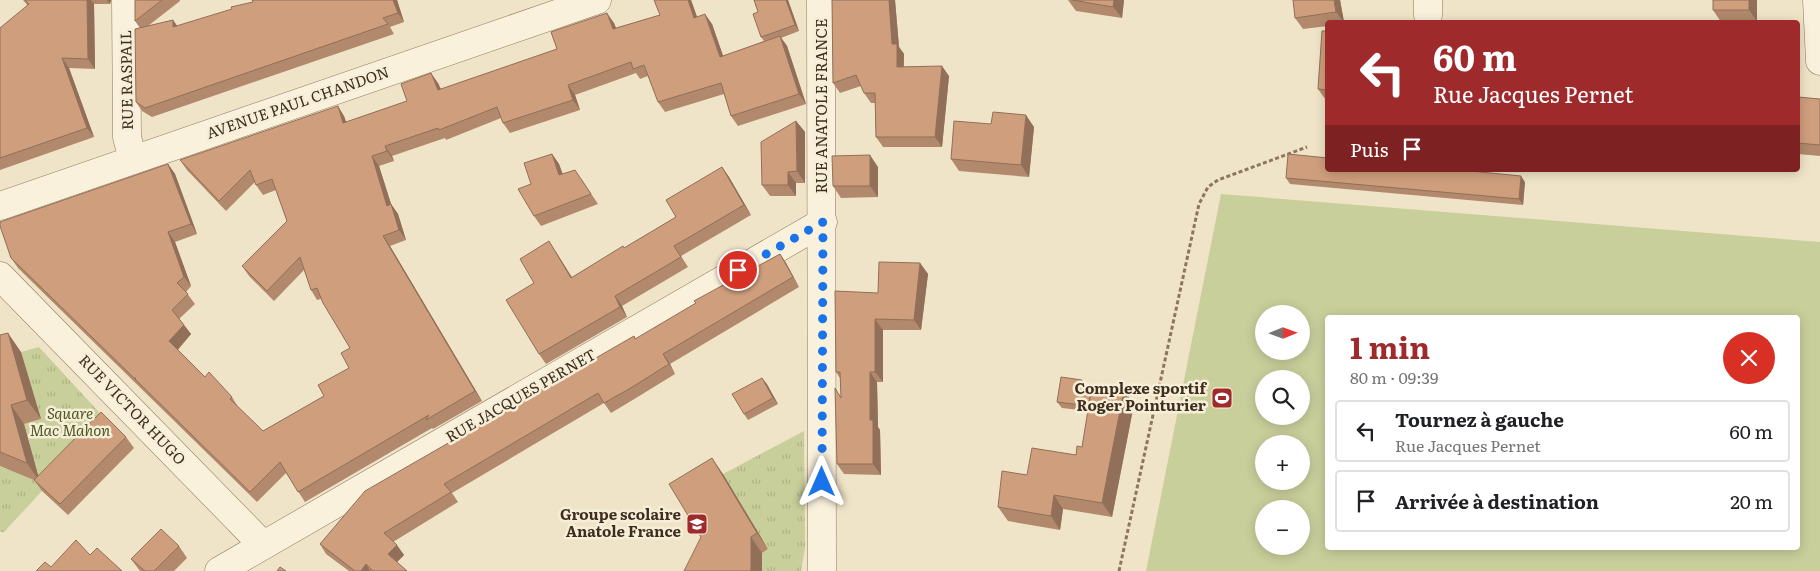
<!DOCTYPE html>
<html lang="fr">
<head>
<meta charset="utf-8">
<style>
  body { margin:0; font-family:Literata,serif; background:#f6f6f6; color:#202124; height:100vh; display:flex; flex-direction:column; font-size:19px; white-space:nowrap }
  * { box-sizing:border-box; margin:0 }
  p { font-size:16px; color:#757577 }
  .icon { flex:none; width:28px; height:28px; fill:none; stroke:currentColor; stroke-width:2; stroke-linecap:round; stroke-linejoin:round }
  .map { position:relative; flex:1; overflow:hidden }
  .details { position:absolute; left:1325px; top:315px; width:475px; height:235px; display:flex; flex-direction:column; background:#fff; border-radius:5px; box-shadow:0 2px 12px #0003 }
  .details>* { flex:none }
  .guide { position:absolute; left:1325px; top:20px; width:475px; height:152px; border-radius:5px; box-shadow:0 2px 12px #0003; background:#9e2a2b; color:#fff; overflow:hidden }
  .needle { width:32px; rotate:89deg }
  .buttons { position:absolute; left:1255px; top:305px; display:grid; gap:10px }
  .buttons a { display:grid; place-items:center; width:55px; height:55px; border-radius:50%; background:#fff; box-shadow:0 2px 12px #0003; font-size:25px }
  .pin { position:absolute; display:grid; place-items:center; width:42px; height:42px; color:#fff; margin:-21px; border:2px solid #fff; border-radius:50%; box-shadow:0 1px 5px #0007 }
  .me { position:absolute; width:55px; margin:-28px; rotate:0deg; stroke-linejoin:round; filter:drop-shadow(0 0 4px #0008) }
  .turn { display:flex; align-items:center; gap:18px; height:105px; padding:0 25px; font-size:22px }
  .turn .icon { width:65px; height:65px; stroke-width:2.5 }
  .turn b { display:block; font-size:35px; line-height:42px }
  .then { display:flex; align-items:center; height:48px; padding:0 25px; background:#0003; gap:10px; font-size:19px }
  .round { display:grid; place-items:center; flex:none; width:52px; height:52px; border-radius:26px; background:#f6f6f6 }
  .summary { display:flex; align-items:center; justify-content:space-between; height:85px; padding:0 25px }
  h1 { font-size:30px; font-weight:700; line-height:38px; color:#9e2a2b }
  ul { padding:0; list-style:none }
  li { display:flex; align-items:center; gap:15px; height:62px; margin:0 10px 8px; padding:0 15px; border:2px solid #e0e0e0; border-radius:5px }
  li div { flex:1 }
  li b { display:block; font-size:19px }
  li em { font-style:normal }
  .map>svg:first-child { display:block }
</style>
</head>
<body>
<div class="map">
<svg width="1820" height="571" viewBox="0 0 1820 571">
  <defs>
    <pattern id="grass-tufts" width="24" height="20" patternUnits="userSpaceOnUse" patternTransform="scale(1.25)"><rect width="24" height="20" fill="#c9cf9b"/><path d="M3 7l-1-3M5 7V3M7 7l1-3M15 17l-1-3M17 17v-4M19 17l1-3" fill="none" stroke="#aeb285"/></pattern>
  </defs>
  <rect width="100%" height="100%" fill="#f0e4c8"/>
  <path fill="url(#grass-tufts)" d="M39,347L109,423L42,491L4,532H0V466L6,469L30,444L24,424L41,419L21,352Z
    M804,431L805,548L801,571H762V553L768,549L723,474Z"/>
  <path fill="#c9cf9b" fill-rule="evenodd" d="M1221,194L1820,242V571H1146ZM1264,314H1301V351H1264ZM1328,318H1798V548H1328ZM1264,379H1301V416H1264ZM1264,444H1301V481H1264ZM1264,509H1301V546H1264Z"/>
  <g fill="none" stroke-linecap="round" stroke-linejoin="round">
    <g stroke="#8d765c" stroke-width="29">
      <path id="street" d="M126,0L127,137L133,160
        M821,0L822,571
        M1428,0V15
        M1817,0L1820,61
        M0,206L597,0
        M0,276L263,545
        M219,571L823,222"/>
    </g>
    <path stroke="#8d765c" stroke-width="3" stroke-dasharray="4 2.5" stroke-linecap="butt" d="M1119,571L1199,204L1208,187L1218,180L1307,147"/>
    <use href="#street" stroke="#faf1dc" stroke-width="28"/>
  </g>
  <path fill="#b2896c" d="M23,0H111L110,4H94L95,69L69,68L94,137L0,170V28L28,6Z
    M135,0H180V1L148,26L173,20L177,26L397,0L404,22L390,27L394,34L152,117L142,111L136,102L140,28L135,21Z
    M654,0H691L697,17L712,24L723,56L764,41L761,37L758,12L754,0H788L799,31L781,38L787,46L806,104L738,126L731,116L724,94L665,112L658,102L648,76L640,79L636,73L575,95L580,110L510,133L503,123L501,118L446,140L445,138L392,156L394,161L379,166L391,204L398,214L406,240L390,246L482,401L433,429L432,428L305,502L286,473L257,502L18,268L11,258L168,164L175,174L197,234L175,242L191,286L186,292L195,304L179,319L191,334L178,350L205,377L232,397L238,407L263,431L324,396L349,368L350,348L321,299L317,300L311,290L304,270L274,301L249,276L242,266L287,221L276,190L263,195L256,185L255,182L226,211L187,170L180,160L344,116L346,122L407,101L438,83L441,89L557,49L614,23L616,28L660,15Z
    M832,0H895L899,47L904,54V67L949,76L942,147H883L876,137L875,103H871L864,93L861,86L840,93L833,83Z
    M1068,0H1124L1122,18L1076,11Z
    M1340,0L1344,22H1328V26L1303,29L1295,18Z
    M1757,0V21L1721,22L1713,10Z
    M1318,89L1328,90V103Z
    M1798,97L1820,99V156L1798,154V156Z
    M796,121L805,132V183H796V196H770L762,185Z
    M1034,127L1029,177L959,171L951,159Z
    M552,154L559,164L563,174L582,180L598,204L541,226L534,216L531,184Z
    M722,167L729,177L751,215L681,256L688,267L622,306L627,317L546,364L539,354L534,283L556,252L572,277L624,248L676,217Z
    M878,167V197L841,198L833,186Z
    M1286,178L1525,182L1523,205L1290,184Z
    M780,254L786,263L799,287L670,364L675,374L636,398L611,413L604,403L452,493L458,502L393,542L404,555L397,562L407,571H349L326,554L320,544L634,336L636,339Z
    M920,263L928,274L921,330H883V382H877L878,427L880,430L881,475L844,474L837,464L841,396L840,378L836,372L878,293Z
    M0,335L21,352L41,419L24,424L38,476L126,437L134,448L68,515L42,491L34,480L0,466Z
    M762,378L778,404L748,420L744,414Z
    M1086,386L1090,395L1124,390L1134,404L1112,517L1063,509L1060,530L1008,521L998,507L1027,475L1076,455L1082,447L1088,411L1062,408L1057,402Z
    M723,474L768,549L762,553L701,537Z
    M179,546L187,558L174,571H140L131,559Z"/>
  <path fill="#916f58" d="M87,0H91L94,4L95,69L88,59Z
    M107,0H111L110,4Z
    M393,0H397L404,22L398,13Z
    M688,0H691L701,28L694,18Z
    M786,0H788L799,31L795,25Z
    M889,0H895L899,47L904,54L903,77L897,67L892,44Z
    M1114,0H1124L1122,18L1113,7Z
    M1334,0H1340L1344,22L1336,12Z
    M1749,0H1757V21L1749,10Z
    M607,13L614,23L620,39L613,29Z
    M705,14L712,24L727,67L720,57Z
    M173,20L180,30L173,27Z
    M780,36L787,46L806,104L799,94Z
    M62,58L69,68L94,137L87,128Z
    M942,66L949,76L942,147L935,137Z
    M431,73L438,83L445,100L438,90Z
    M568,85L575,95L580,110L573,100Z
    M338,106L344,116L350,133L343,123Z
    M1026,115L1034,127L1029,177L1021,165Z
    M796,121L805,132V183L797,171Z
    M385,146L392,156L394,161L387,151Z
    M552,154L559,164L566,185L559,175Z
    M870,155L878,167V197L870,186Z
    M372,156L379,166L391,204L398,214L406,240L399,230L387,206Z
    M168,164L175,174L197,234L191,224Z
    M722,167L729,177L751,215L744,205Z
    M788,172L796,183V196L788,185Z
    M1521,176L1525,182L1523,205L1519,199Z
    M168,232L175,242L191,286L184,277Z
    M383,236L390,246L482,401L475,391Z
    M549,241L556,252L578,288L571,278Z
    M780,254L786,263L799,287L793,277Z
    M920,263L928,274L921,330L914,320Z
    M615,296L622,306L627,317L620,307Z
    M875,319L883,330V382L875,372Z
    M184,325L191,334L176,351L169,341Z
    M8,333L21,352L41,419L27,400Z
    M663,354L670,364L675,374Z
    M870,372L877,382L878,427L880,430L881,475L873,464L870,420Z
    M762,378L767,384L778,404L773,398Z
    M1082,380L1086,386L1099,413L1094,407Z
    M1124,390L1134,404L1112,517L1102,503Z
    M11,405L24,424L40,482L27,463Z
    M712,458L723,474L768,549L757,533Z
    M1054,495L1063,509L1060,530L1051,516Z
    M751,537L762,553V571H751Z
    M397,545L404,555L395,564L388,554Z
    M366,564L370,571H361Z"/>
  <path fill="#cf9f7d" stroke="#916f58" d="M25,0H87L88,59L62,58L87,128L0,158V28L29,4Z
    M135,0H162L135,21Z
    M252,0H393L398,13L383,18L388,24L145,108L136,102L135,29L173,20V27L232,9L231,7L253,2Z
    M654,0H688L694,18L705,14L720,57L780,36L799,94L731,116L721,83L658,102L644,65L633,69L631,62L568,85L573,100L503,123L497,107L439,130L438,128L385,146L387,151L372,156L387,206L391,204L399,230L383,236L475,391L426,420L429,415L298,492L280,462L250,492L135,379L136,378H134L11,258L0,226V222L168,164L191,224L168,232L184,277L177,283L188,294L172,310L184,325L169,341L205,377L209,372L232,397L230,399L263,431L324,396L318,385L349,368L341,353L350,348L323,303L317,288L311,290L300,257L267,291L242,266L287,221L272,179L256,185L250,170L219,201L180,160L338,106L343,123L407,101L401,84L431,73L438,90L557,49L551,32L607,13L613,29L660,15Z
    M754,0H786L795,25L761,37L753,14L758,12Z
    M832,0H889L892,44H897V67L942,66L935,137H876L875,93H864L856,75L833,83Z
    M1072,0H1114L1113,7Z
    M1293,0H1334L1336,12L1295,18Z
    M1713,0H1749V10H1713Z
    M1322,31H1328V90L1318,89Z
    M1798,97L1820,99V145L1798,143Z
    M993,112L1026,115L1021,165L951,159L954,121L991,124Z
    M796,121L797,171L788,172V185H762L761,142Z
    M552,154L559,175L575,170L591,194L534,216L518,189L531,184L524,163Z
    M1288,154L1328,158V170H1460L1521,176L1519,199L1286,178Z
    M870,155V186H833L832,156Z
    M722,167L744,205L674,246L681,257L615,296L620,307L539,354L506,300L534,283L520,259L549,241L571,278L623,246L624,248L676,217L666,200Z
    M780,254L793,277L663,354L669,364L629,389L604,403L598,393L444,484L451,492L384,533L397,545L388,554L407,571H373L366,564L361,571H355L320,544L365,491L634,336L635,339L696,303L694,301Z
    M879,262L920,263L914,320L875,319V372H870V420H873V464H837L835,388L841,398L840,372H836L835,291L878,293Z
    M8,333L27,400L11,405L27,463L0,452V335Z
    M1061,377L1082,380L1090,397L1089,406L1057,402Z
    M762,378L773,398L744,414L732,394Z
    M1092,385L1124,390L1102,503L1054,495L1051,516L998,507L1002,471L1027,475L1032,448L1076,455L1077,446L1082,447Z
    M101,412L126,437L60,504L34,480Z
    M712,458L757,533L751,537V571H684L701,537L669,484Z
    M161,529L179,546L154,571H145L131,559Z
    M76,540L90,555L97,548L122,571H36L45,562L51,567Z
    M280,567L286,571H277Z"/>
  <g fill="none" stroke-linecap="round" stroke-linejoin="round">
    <path stroke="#1a73e8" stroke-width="9" stroke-dasharray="0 16.2" d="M738,270L823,222L822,482"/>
  </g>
  <defs>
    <g id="stadium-square" transform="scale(1.125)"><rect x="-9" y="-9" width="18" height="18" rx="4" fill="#9e2a2b" stroke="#f7eed8"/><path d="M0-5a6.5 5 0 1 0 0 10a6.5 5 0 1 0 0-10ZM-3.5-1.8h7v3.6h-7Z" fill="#fff"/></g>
    <g id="school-square" transform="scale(1.125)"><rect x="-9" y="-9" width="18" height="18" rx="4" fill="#9e2a2b" stroke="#f7eed8"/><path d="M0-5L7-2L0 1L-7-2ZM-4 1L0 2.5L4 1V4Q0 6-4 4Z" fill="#fff"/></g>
  </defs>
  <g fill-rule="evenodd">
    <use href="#stadium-square" x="1222" y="398"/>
    <use href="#school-square" x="697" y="524"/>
  </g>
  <g text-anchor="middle" stroke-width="5" stroke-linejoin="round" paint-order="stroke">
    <g font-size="15" fill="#3d2e20" stroke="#f7eed8">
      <text transform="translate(127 80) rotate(-91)" y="5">RUE RASPAIL</text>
      <text transform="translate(298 103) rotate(-19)" y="5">AVENUE PAUL CHANDON</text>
      <text transform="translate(822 106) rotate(-90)" y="5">RUE ANATOLE FRANCE</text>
      <text transform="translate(521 396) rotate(-30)" y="5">RUE JACQUES PERNET</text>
      <text transform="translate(132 410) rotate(46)" y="5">RUE VICTOR HUGO</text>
    </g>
    <g font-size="15" font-weight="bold" fill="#3d2e20" stroke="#f7eed8" text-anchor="end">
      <text x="1206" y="394">Complexe sportif<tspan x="1206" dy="17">Roger Pointurier</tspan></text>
      <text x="681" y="520">Groupe scolaire<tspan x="681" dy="17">Anatole France</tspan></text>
    </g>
    <g font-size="15" font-style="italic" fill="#4d5a26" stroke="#f7eed8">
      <text x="70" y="419">Square<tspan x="70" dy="17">Mac Mahon</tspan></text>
    </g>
  </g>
</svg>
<div class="buttons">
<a><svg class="needle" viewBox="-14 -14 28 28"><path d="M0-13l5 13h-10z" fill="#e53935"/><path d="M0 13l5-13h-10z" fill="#757577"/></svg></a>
<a><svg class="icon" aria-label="search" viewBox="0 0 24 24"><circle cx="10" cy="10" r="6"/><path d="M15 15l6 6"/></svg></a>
<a>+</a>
<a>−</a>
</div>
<div class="pin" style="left:738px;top:270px;background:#d93025"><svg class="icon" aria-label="arrive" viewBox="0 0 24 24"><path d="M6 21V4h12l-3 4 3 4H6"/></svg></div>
<svg class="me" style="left:822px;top:482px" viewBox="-20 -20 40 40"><path d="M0-17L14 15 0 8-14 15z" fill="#1a73e8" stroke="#fff" stroke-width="4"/></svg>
<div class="guide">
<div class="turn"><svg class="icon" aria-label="left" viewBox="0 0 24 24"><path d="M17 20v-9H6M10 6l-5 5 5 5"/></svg><div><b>60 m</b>Rue Jacques Pernet</div></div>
<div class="then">Puis<svg class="icon" aria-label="arrive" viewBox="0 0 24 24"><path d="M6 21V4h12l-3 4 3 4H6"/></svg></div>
</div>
<section class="details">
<div class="summary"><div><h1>1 min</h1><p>80 m · 09:39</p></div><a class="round" style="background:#d93025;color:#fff"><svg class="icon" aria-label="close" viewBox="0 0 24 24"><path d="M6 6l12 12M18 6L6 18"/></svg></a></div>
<ul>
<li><svg class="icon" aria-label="left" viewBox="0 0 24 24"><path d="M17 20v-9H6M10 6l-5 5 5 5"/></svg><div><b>Tournez à gauche</b><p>Rue Jacques Pernet</p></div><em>60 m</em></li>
<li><svg class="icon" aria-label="arrive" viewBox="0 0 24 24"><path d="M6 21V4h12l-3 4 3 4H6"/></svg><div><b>Arrivée à destination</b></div><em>20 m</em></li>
</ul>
</section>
</div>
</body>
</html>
